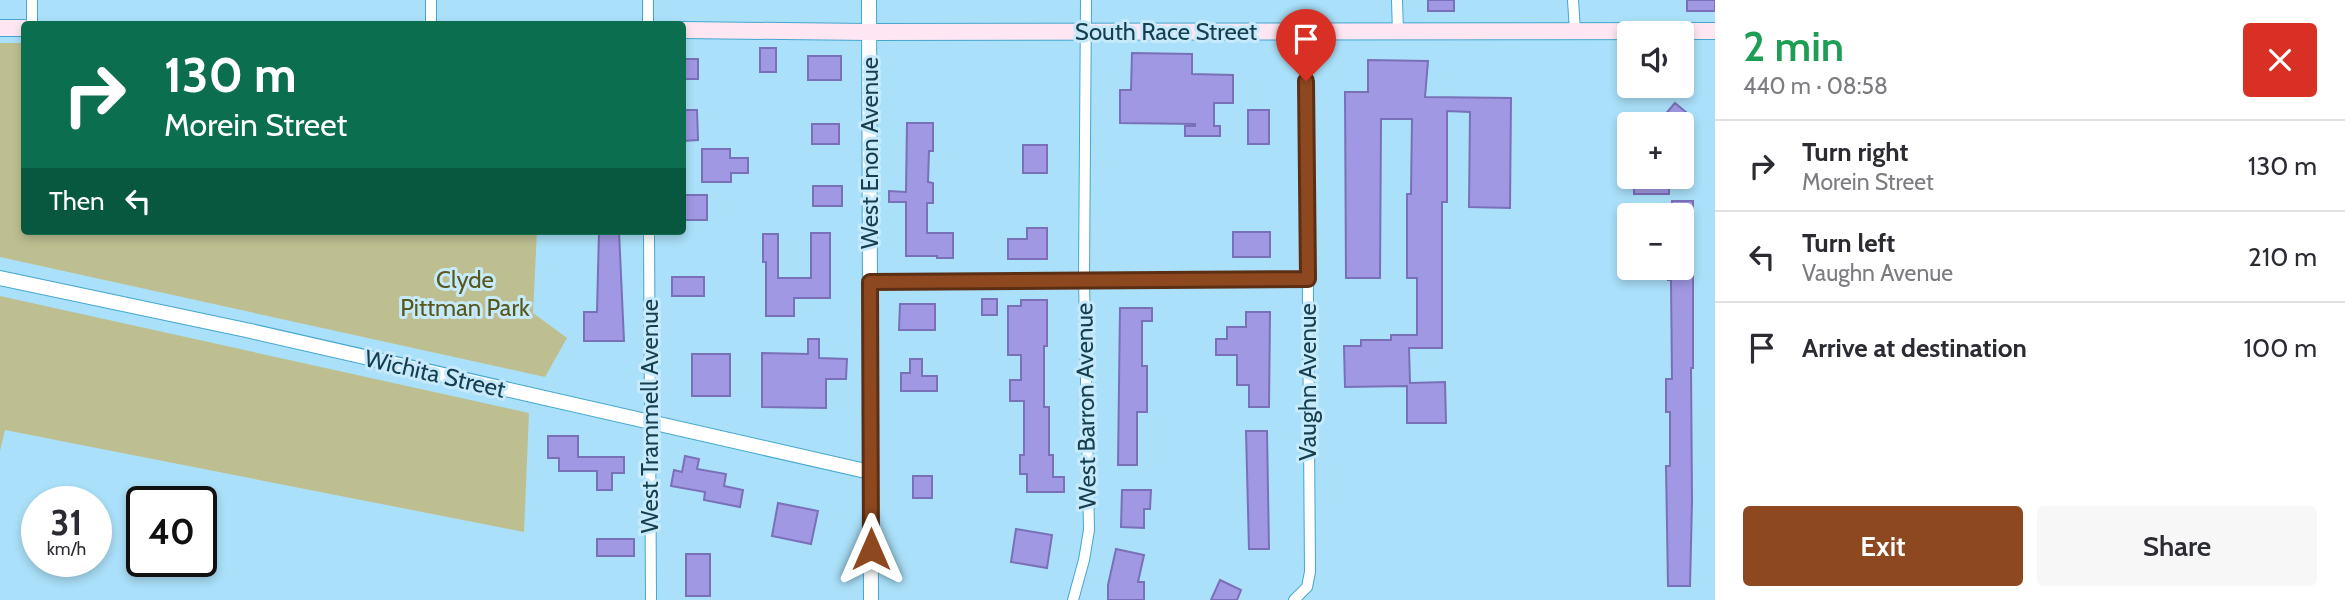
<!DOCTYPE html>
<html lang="en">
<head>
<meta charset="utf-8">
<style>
  body { margin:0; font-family:Cabin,sans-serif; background:#f7f7f7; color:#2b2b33; height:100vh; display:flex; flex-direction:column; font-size:26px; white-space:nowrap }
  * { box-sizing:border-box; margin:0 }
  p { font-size:23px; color:#7c7c81 }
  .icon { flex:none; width:38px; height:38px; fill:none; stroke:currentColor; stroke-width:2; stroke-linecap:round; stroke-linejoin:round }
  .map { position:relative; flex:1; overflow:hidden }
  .details { display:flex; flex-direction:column; background:#fff; width:630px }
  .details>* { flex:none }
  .top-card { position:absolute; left:21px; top:21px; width:665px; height:214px; border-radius:7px; box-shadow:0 4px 10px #0003; background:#0b6e4f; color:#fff; overflow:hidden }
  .buttons { position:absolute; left:1617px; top:21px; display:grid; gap:14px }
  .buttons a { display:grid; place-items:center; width:77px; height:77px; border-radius:7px; background:#fff; box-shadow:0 4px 10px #0003; font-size:35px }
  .speed { position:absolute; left:21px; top:486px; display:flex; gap:14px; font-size:35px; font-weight:700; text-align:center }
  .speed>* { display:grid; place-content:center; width:91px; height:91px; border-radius:50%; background:#fff; box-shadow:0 4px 10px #0003; line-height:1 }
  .speed small { font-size:18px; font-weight:400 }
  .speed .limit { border:4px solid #111; border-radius:10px; background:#fff; color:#111 }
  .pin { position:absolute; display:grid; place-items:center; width:60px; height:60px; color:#fff; margin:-72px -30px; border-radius:50% 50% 50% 0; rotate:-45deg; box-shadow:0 0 7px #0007 }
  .pin .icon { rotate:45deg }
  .me { position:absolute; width:77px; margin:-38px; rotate:0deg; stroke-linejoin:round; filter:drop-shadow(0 0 5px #0008) }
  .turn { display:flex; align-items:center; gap:24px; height:147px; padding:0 28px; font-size:32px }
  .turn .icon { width:91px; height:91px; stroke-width:2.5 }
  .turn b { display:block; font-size:49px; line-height:60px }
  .then { display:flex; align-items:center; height:66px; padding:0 28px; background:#0003; gap:14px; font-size:26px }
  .round { display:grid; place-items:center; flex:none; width:74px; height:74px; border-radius:7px; background:#f7f7f7 }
  .summary { display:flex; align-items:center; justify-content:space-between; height:119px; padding:0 28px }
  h1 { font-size:42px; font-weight:600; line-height:52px; color:#1e9e55 }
  .cta { display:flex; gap:14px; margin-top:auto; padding:14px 28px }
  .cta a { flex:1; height:80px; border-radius:7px; background:#8d481f; color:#fff; font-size:28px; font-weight:600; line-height:80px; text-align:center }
  .cta a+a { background:#f7f7f7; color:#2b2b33 }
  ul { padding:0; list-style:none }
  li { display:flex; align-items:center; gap:21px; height:91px; padding:0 28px; border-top:2px solid #e1e1e2 }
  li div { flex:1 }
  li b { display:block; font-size:26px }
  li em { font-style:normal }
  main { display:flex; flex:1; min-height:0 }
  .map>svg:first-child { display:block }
</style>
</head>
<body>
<main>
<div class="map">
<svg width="1715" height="600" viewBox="0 0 1715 600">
  <rect width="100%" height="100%" fill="#aae0f9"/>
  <path fill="#bebf90" d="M0,43H24V231H537L533,313L567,338L545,377L0,257Z
    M0,296L529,413L524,532L5,430L0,451Z"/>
  <path fill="#a198e3" stroke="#7970b8" stroke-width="2" d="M1428,0H1454V11H1428Z
    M1687,0H1715V11H1687Z
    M760,48H776V72H760Z
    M1132,53L1192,54V74L1233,75V103H1214V126H1220V136H1185V126H1195V124L1120,123V90H1131Z
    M808,56H841V80H808Z
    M682,59H698V79H682Z
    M1368,60L1428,61L1425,97L1511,98L1510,208L1469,207L1470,112L1447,111V202H1442V348H1409L1410,383L1445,382L1446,423H1407V386L1345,387L1344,346H1361V340H1391V335H1417V278H1407V194H1411L1412,119H1381L1380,278H1346L1345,92H1368Z
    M1675,103L1692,117L1686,124H1657Z
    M682,110H697L698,140L682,141Z
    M1248,110H1269V144H1248Z
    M907,123H933V151H929L928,182L933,183V203H927V233H953V258H937V256H906V202H889V191L906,192Z
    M812,124H839V144H812Z
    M1023,145H1047V173H1023Z
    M702,149H730V158H748V173H731V182H702Z
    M1634,177H1669V194H1634Z
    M813,186H842V206H813Z
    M682,195H707V220H682Z
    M1672,201H1693V368H1691L1692,501L1690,586H1668L1666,466H1670V412H1666V379H1672L1671,280H1668V268H1682V215H1672Z
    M1027,228H1047V259H1008V239H1027Z
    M599,231H619L624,341H584V312H597Z
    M1233,232H1270V257H1233Z
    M811,233H830V298H794V316H766V262H763V234H778V278H811Z
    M672,277H704V296H672Z
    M982,299H997V315H982Z
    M1021,300H1047V346H1044V407H1049V455H1053V477H1064V492H1027V474H1020V455H1024V401H1010V380H1021V355H1008V306H1021Z
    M900,304H935V330H899Z
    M1120,308H1152V321H1142V366H1147V412H1137V465H1118Z
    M1246,312H1270L1269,407H1249V385H1237V355H1216V339H1227V327H1246Z
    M808,339H819V358L847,359L846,379H826V408L762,407V353L808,354Z
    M692,354H730V396H692Z
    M910,359H922V376H937V391H901V373H910Z
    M1246,431H1267L1269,549H1249Z
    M548,436H578V457H624V473H612V490H597V471H559V458H548Z
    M685,456L699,459L697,469L726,474L724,486L743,490L740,507L704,500L705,492L671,486L674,470L682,472Z
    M913,476H932V498H913Z
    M1122,490H1151L1150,509H1144V528L1121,527Z
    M778,503L818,511L811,544L772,536Z
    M1016,529L1052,535L1047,568L1011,562Z
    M597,539H634V556H597Z
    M1116,549L1144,555L1138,582H1144V600H1108V585Z
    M686,554H710V596H686Z
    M1220,580L1241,590L1237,600H1211Z"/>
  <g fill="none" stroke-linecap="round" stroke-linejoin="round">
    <g stroke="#44a7cf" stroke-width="12">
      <path id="minor" d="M32,0V24
        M431,0V24
        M1397,0L1398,32
        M1573,0L1575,31
        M648,24V0
        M649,231L651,600
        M870,282L1308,279
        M1073,600L1084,560L1089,530L1084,279L1086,0
        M1294,600L1307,587L1310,572L1306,32"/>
    </g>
    <g stroke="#44a7cf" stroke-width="16">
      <path id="tertiary" d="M869,0L871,600
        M0,278L246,330L870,472"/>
    </g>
    <g stroke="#44a7cf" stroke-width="18">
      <path id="secondary" d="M0,28H24
        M682,30L869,32L1715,31"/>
    </g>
    <use href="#minor" stroke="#fff" stroke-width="10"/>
    <use href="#tertiary" stroke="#fff" stroke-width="14"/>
    <use href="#secondary" stroke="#fee7f2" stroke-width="16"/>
  </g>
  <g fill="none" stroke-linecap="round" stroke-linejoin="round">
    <g stroke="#5c2f14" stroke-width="18">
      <path id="route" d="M871,549L870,282L1308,279L1306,81"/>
    </g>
    <use href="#route" stroke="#8d481f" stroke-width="12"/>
  </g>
  <g text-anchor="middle" stroke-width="6" stroke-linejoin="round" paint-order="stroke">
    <g font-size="24" fill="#153e4f" stroke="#c7eafb">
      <text x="1166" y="40">South Race Street</text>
      <text transform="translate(870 153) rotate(-90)" y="8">West Enon Avenue</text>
      <text transform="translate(435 374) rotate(13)" y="8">Wichita Street</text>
      <text transform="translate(1308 382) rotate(-90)" y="8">Vaughn Avenue</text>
      <text transform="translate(1086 406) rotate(-91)" y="8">West Barron Avenue</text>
      <text transform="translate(650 416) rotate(-90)" y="8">West Trammell Avenue</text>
    </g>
    <g font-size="24" fill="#58571c" stroke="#c7eafb">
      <text x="465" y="288">Clyde<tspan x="465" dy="28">Pittman Park</tspan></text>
    </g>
  </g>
</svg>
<div class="buttons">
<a><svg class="icon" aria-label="sound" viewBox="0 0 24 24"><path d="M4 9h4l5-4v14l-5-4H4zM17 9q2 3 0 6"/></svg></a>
<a>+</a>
<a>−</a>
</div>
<div class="speed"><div>31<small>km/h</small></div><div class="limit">40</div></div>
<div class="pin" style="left:1306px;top:81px;background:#d93025"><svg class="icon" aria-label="arrive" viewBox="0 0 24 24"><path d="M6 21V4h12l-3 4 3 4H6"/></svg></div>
<svg class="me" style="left:871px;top:549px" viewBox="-20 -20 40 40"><path d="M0-17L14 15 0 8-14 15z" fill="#8d481f" stroke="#fff" stroke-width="4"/></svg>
<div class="top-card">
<div class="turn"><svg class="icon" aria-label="right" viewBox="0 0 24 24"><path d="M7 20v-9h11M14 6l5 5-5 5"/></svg><div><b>130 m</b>Morein Street</div></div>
<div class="then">Then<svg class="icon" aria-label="left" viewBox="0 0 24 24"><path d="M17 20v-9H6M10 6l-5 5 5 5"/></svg></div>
</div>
</div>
<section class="details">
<div class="summary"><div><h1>2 min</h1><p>440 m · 08:58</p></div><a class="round" style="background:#d93025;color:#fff"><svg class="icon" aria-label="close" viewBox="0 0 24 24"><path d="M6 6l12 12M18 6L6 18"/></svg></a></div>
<ul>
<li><svg class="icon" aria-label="right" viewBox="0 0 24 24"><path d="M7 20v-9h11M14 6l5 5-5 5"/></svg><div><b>Turn right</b><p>Morein Street</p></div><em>130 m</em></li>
<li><svg class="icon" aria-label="left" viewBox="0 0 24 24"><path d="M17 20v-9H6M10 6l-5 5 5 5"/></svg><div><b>Turn left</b><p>Vaughn Avenue</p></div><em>210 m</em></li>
<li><svg class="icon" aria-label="arrive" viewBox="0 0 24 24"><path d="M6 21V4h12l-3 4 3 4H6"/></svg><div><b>Arrive at destination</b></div><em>100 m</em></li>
</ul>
<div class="cta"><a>Exit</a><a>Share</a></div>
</section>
</main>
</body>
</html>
